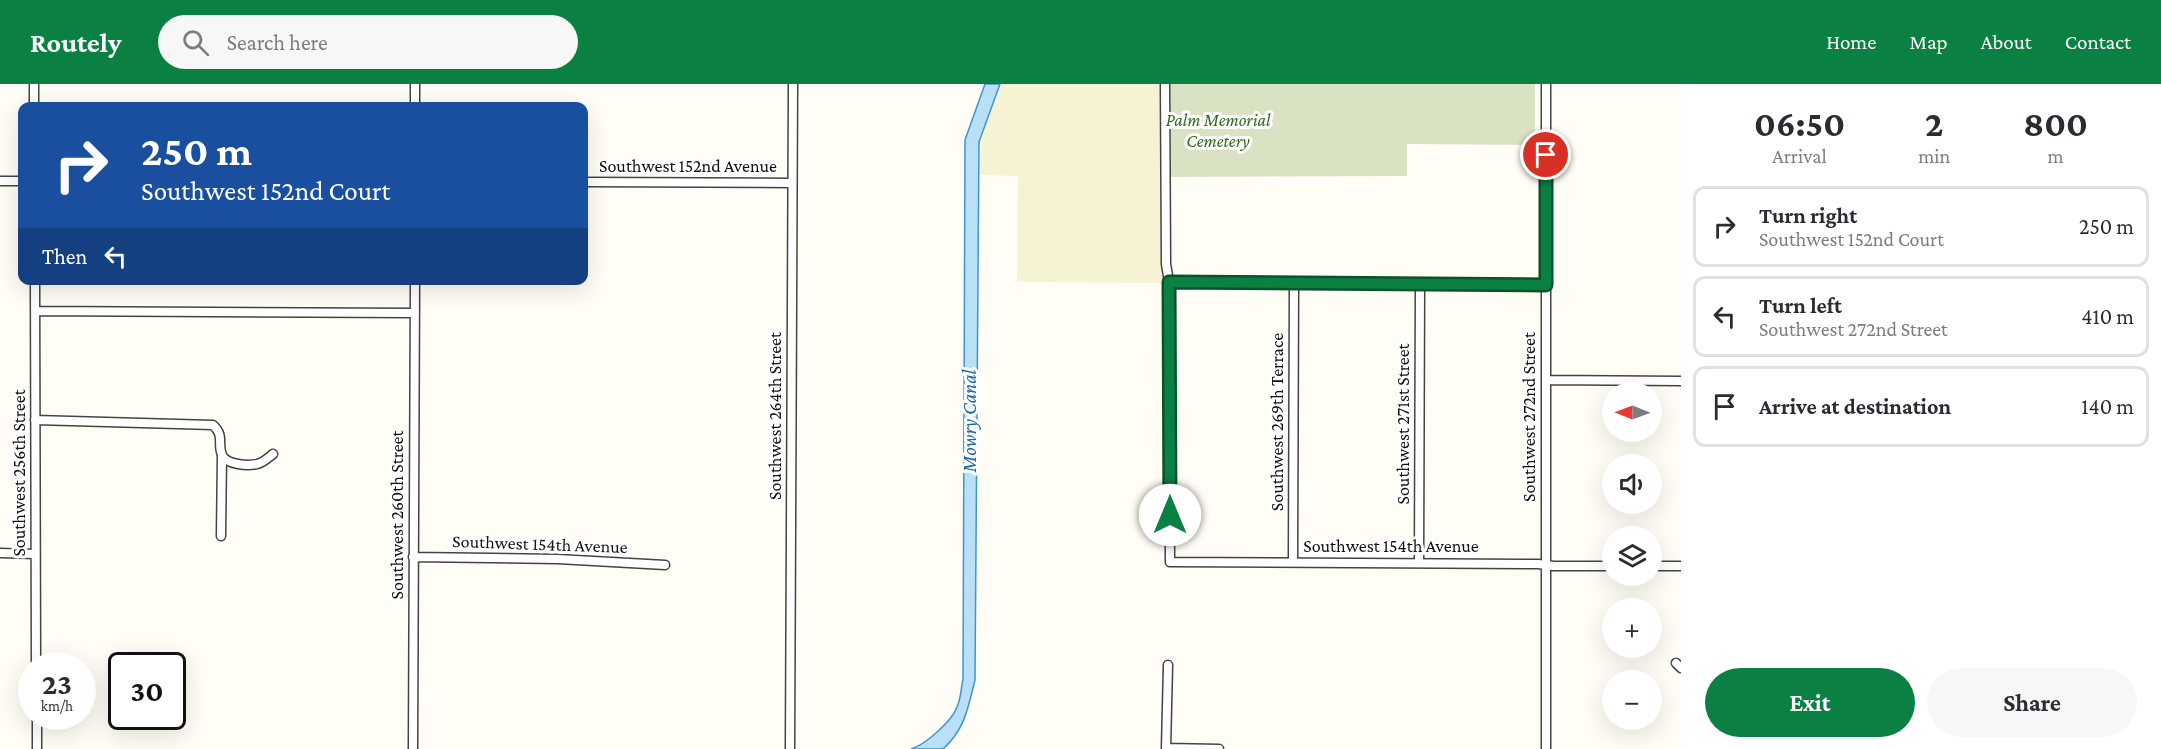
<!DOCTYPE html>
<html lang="en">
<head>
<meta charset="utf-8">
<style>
  body { margin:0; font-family:"Crimson Pro",serif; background:#f7f7f7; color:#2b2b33; height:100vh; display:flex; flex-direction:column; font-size:22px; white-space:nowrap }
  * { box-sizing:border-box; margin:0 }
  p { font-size:20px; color:#7c7c81 }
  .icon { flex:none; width:33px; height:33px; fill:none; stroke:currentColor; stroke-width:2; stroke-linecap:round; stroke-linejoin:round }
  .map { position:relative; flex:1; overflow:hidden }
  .panel { display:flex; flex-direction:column; background:#fff; width:480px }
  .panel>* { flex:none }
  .banner { position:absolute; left:18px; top:18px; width:570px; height:183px; border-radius:12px; box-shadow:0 6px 24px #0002; background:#1a4fa0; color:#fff; overflow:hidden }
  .needle { width:39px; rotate:271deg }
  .tools { position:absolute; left:1602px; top:298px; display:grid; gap:12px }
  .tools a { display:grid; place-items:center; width:60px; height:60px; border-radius:50%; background:#fff; box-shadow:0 6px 24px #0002; font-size:30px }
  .speed { position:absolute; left:18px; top:568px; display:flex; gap:12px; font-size:30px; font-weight:700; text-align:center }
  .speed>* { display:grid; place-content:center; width:78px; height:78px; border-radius:50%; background:#fff; box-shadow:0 6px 24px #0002; line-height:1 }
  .speed small { font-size:15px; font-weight:400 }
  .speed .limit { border:3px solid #111; border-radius:9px; background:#fff; color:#111 }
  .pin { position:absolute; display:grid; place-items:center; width:51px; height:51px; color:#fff; margin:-26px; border:3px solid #fff; border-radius:50%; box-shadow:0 2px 6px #0007 }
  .me { position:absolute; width:66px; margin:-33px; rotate:0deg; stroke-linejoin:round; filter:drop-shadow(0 0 4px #0008) }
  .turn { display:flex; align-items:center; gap:21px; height:126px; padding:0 24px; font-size:27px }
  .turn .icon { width:78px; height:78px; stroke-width:2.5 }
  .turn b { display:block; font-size:42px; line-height:51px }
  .then { display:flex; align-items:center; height:57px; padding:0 24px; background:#0003; gap:12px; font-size:22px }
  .eta { display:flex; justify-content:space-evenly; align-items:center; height:102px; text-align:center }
  .eta b { font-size:36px; font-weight:700; line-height:42px }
  .primary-button { display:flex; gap:12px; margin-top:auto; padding:12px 24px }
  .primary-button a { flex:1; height:69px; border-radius:36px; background:#0b8043; color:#fff; font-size:24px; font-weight:700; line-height:69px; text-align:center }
  .primary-button a+a { background:#f7f7f7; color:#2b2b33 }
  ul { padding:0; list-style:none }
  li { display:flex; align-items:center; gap:18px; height:81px; margin:0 12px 9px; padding:0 12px; border:3px solid #e1e1e2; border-radius:12px }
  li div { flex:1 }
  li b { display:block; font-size:22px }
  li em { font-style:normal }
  header { display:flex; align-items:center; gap:36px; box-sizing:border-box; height:84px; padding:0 30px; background:#0b8043; color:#fff }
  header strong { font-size:28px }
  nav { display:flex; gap:33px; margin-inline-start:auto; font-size:21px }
  .search { width:420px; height:54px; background:#f7f7f7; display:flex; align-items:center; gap:15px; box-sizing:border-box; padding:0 21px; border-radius:33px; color:#7c7c81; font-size:22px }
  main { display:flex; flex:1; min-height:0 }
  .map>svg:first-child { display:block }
</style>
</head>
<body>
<header>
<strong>Routely</strong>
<div class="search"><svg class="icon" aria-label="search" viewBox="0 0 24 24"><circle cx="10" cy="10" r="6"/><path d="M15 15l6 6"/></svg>Search here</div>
<nav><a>Home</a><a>Map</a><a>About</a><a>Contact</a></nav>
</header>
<main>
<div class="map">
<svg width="1681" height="665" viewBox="0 0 1681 665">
  <rect width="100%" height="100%" fill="#fffdf5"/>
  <path fill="#f6f3d4" d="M1001,0H1162V199L1017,198L1018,92L980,91V70L984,46Z"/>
  <path fill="#d9e3c4" d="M1170,0H1535V61L1407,60V92L1171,93Z"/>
  <path fill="#b9e0f7" stroke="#3f96cf" stroke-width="1.5" d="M985,0H1000L979,58L975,596C968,624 965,645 943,665H911C925,661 952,637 957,623C961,615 961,604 963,595L965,56Z"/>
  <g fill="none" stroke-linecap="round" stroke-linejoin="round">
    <g stroke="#444" stroke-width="11">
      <path id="minor" d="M34,0V22
        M1165,0L1166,180L1169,198L1170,478L1538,480L1554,482H1612
        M1546,0V665
        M415,22V0
        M0,97H22
        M584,98L792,99
        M35,196L36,582
        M1169,198L1546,201
        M35,227L415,229
        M1546,296L1681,297
        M35,336L213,341C225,352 217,360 222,371C227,381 248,382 257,380C263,379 269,373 273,370
        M221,452L222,371
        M0,469L35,470
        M413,473L558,475L665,481
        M1293,478L1294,199
        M1419,479L1420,200
        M1652,482H1681
        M1676,579L1681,584
        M1168,581L1166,664L1219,665
        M37,633V665
        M413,665L415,196
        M790,665L793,0"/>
    </g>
    <use href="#minor" stroke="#fff" stroke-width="8"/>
  </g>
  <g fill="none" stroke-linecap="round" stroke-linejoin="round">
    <g stroke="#07532c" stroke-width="15">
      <path id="route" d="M1170,431L1169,198L1546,201V71"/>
    </g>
    <use href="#route" stroke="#0b8043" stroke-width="10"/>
  </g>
  <g text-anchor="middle" stroke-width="6" stroke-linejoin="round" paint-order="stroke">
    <g font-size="18" font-style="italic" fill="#2f6b1f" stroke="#fff">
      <text x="1218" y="42">Palm Memorial<tspan x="1218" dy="21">Cemetery</tspan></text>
    </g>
    <g font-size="18" fill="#111" stroke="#fff">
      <text x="688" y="88">Southwest 152nd Avenue</text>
      <text transform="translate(775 332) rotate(-90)" y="6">Southwest 264th Street</text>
      <text transform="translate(1529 333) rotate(-90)" y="6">Southwest 272nd Street</text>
      <text transform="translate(1277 338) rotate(-90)" y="6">Southwest 269th Terrace</text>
      <text transform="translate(1403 340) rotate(-90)" y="6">Southwest 271st Street</text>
      <text transform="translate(19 389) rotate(-90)" y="6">Southwest 256th Street</text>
      <text transform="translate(397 431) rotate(-90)" y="6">Southwest 260th Street</text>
      <text transform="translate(540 460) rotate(2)" y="6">Southwest 154th Avenue</text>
      <text x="1391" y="468">Southwest 154th Avenue</text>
    </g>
    <g font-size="20" font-style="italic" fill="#1768a6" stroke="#fff">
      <text transform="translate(969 337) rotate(-90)" y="7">Mowry Canal</text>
    </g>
  </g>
</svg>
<div class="tools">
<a><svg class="needle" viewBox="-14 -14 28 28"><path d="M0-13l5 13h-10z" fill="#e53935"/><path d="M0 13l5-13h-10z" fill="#7c7c81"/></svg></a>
<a><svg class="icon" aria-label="sound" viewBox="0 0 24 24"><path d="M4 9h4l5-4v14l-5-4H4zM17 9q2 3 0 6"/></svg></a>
<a><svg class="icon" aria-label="layers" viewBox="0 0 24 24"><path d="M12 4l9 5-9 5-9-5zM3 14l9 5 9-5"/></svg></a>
<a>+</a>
<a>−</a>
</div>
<div class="speed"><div>23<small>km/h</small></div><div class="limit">30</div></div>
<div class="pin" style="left:1546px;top:71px;background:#d93025"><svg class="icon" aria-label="arrive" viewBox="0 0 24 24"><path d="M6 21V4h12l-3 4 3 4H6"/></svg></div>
<svg class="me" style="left:1170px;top:431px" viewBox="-20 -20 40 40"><circle r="19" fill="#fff"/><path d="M0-13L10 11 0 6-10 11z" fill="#0b8043"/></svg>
<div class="banner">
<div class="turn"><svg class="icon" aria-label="right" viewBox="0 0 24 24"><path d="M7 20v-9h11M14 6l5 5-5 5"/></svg><div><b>250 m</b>Southwest 152nd Court</div></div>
<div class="then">Then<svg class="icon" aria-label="left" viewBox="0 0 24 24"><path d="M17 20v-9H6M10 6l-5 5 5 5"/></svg></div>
</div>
</div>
<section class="panel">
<div class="eta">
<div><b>06:50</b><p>Arrival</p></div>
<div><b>2</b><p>min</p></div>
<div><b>800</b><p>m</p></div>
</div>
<ul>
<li><svg class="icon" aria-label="right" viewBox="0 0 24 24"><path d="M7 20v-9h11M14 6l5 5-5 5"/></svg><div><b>Turn right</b><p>Southwest 152nd Court</p></div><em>250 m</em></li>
<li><svg class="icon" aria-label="left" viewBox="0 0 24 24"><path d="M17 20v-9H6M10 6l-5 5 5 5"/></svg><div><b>Turn left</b><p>Southwest 272nd Street</p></div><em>410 m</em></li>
<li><svg class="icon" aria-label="arrive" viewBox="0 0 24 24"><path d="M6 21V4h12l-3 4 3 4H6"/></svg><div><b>Arrive at destination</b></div><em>140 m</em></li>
</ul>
<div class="primary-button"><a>Exit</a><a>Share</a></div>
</section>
</main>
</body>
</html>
